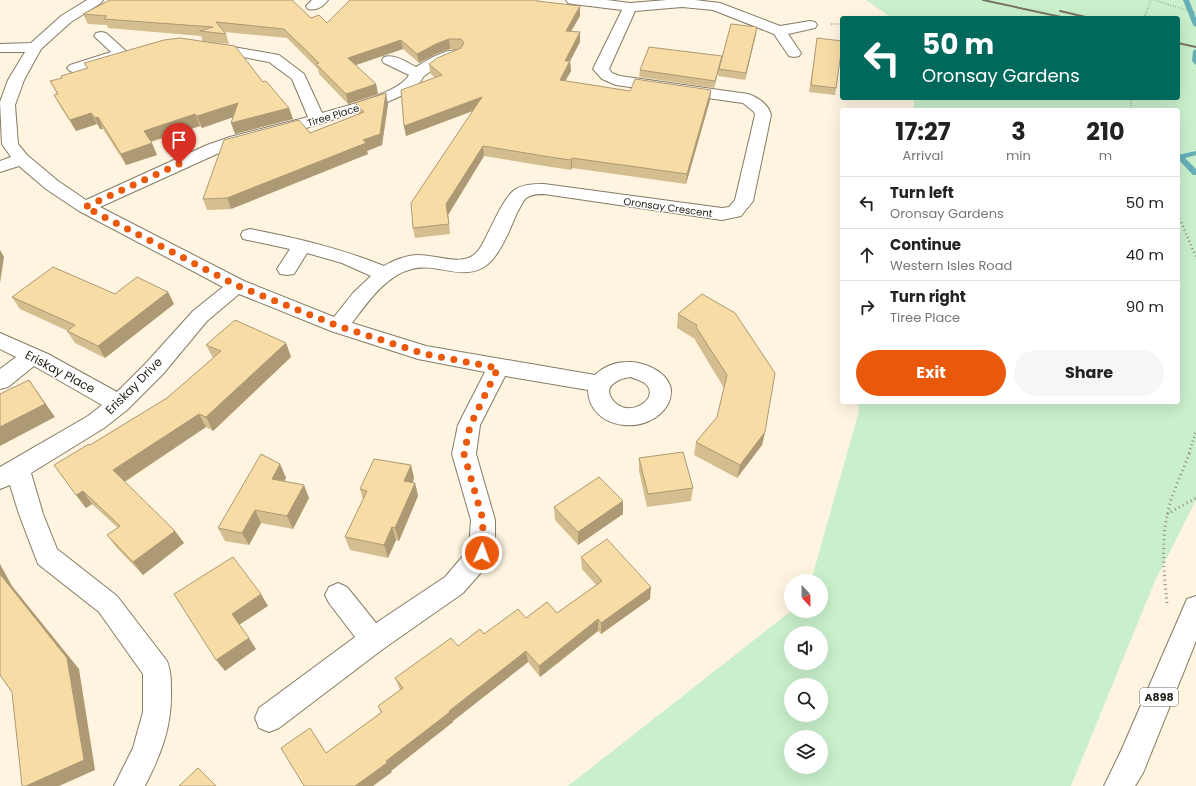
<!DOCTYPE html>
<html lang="en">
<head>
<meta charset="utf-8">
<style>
  body { margin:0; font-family:Poppins,sans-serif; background:#f6f6f6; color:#222; height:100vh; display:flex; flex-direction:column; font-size:15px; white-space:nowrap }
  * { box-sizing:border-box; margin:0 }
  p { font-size:13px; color:#767676 }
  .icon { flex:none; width:22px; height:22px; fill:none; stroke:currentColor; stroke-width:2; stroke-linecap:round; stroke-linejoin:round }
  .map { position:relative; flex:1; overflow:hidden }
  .drawer { position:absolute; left:840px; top:108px; width:340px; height:296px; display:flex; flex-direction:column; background:#fff; border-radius:4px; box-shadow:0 4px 16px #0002 }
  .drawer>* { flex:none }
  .guide { position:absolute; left:840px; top:16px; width:340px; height:84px; border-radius:4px; box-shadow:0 4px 16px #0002; background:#00695c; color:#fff; overflow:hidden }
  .needle { width:26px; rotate:158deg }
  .fabs { position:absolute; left:784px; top:574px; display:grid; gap:8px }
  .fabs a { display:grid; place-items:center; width:44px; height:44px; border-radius:50%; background:#fff; box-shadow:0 4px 16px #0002; font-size:20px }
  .pin { position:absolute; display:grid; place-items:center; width:34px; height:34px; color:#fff; margin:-41px -17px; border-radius:50% 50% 50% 0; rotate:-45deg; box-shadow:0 0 4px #0007 }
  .pin .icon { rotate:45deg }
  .me { position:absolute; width:44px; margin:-22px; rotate:2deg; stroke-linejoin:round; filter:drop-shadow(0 0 3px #0008) }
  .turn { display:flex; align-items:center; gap:14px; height:84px; padding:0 16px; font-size:18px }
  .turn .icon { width:52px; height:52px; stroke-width:2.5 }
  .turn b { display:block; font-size:28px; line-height:34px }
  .eta { display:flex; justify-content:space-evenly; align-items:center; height:68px; text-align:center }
  .eta b { font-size:24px; font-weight:700; line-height:28px }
  .primary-button { display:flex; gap:8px; margin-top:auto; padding:8px 16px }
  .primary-button a { flex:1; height:46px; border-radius:24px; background:#ea580c; color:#fff; font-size:16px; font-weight:700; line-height:46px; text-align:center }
  .primary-button a+a { background:#f6f6f6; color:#222 }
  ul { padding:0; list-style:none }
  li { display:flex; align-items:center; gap:12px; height:52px; padding:0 16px; border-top:1px solid #e0e0e0 }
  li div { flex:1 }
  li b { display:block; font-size:15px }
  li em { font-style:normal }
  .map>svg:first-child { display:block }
</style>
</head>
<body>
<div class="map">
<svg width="1196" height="786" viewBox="0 0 1196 786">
  <rect width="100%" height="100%" fill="#fff4e0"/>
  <path fill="#c9efcb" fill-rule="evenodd" d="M866,0H1196V500L1155,581L1071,786H568L791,611H821V581H811L859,411L858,402H1178V110H914V98H1178V18H892ZM791,633H821V663H791ZM791,685H821V715H791ZM791,737H821V767H791Z"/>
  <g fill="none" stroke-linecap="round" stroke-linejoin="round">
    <path fill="#65afb9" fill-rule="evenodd" d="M1183,0H1189L1196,18V27L1193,25Z
      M1196,49V65L1192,61L1193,51Z
      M1196,151V155L1185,158L1196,169V175H1193L1178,159V155Z"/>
    <g stroke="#867b64" stroke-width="2">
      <path id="minor" d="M87,0H103L101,3L71,22L41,49L24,80L15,105L18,144L27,155L58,181L86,200L207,145L230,137L308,117L292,79L269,62L206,50L204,47L206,44L211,43L279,55L304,74L322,113C342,107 400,93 409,75L384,63L382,60L384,57C395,54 406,62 416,67C428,60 447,47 461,51L463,54L461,57L438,66L424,76L418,85L412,91L385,103L303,129L242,145L219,153L100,207L244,281L334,317L353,293L371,276L342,263L307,253L294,274L287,275L280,274L277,269L290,249L243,239L241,235L243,231L250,229C296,238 340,248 384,266C394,260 405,256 416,255C438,254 466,270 480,248C489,234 503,196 516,189C524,184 535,184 544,184L722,208L729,207L735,200L755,115L754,112L743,103L616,85L602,79L593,69L622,10L573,4L568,3L566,0H607L630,3L667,0H695L720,3L780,26L810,21L815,22L817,25L815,28L788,34L801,53L799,56L794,57L789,56L774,34L713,10L682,7L635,11L609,69L612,73L620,76L748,94C758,97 769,105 771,115L753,201L741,216L722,220L544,194C538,194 532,194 526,198C522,202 520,208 517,213C510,229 499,258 484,267C461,281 436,262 412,269C386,275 367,303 352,323L426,346L595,375C604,366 616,362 628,362C640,361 656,368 664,376C672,385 673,393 668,404C650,437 589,431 588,390L505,376L480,425L476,454L495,520V553L491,561L463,593L383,649L279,728L269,732L259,728L255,718L259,708L355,637L329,603L325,595L329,587L338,583L347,587L376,623L445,577L469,549L471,520L452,454L458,425L485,372L418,359L331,331L239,294L207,321L163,374L127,410L104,428L31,473L43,514L57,549L117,596L167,661C171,671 171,680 171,691C172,727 161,754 145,786H114L133,748L143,712V674L99,612L38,564L19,514L10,485L0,489V467L88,416L102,405L34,366L8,387L0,389V369L16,357L0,349V333L48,354L117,392L147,362L193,311L223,287L79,211L46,189L19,166L0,172V161L11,157L2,144L0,102L8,80L25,52H0V44L31,43L61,16ZM631,377C635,379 639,380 643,382C665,396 628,422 612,399C602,385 621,378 631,377Z
        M312,0H328C323,7 316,11 308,9L306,6Z
        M101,32L106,33L126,51L128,54L126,57L75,73L70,71L67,68L70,65L111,52L94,36L96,33Z"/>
    </g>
    <g stroke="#867b64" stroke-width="2">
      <path id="major" d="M1196,596V641L1143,773L1135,786H1104L1121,751L1187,599Z"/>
    </g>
    <path stroke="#938b7d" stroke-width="2" stroke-dasharray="0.5 2" stroke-linecap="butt" d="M1154,0L1196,13
      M1144,18L1151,0
      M831,24H842
      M1131,98V110"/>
    <path stroke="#938b7d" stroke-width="2.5" stroke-dasharray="1 3" stroke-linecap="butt" d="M1178,215L1196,257
      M1189,453L1196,431"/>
    <path stroke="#938b7d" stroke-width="3" stroke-dasharray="1 3.5" stroke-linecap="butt" d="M1167,514L1196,498
      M1167,603C1164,574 1161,545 1167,516C1171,494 1182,473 1190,452"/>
    <use href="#minor" fill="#fff" fill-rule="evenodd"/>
    <use href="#major" fill="#fff" fill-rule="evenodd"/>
    <path stroke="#7a7366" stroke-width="2" d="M983,0L1066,18
      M1060,11L1090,18
      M1178,43L1196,47"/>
  </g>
  <path fill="#d4bd8f" d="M538,1L580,16L571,31L580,32V42L570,61L571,71L565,81L630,91L711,90L710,100L686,184L572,168L571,170L551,167L484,156L448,215L450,234L415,238L413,228L473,111L406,136L404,126L435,78L430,73L429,64L459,49H450L438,53L419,63L403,49L356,65L376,84L378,94L348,104L319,74L318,69L287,38L224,32L226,34L229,44L203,41L201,36L108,28L107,25L88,24L83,14L311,18L327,23Z
    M756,34L745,80L718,76V72L714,88L639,77L640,70L722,56Z
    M816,45L836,88L835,95L809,92Z
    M84,63L263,82L289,108L293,119L235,134L233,117L202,128L200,126L151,142L157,155L126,165L103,129H100L97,124L76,131L60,106L54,95L57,94L50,81L62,78L87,68Z
    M355,103L388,104L382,145L367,151L368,154L231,209L207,210L203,199L310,133L358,114L357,113Z
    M168,292L174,304L105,358L75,343L67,331H68L20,309L12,297L115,294Z
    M702,294L765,432L762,445L737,478L694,455L696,442L717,417L724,388L695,340V339L677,328L678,314Z
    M286,343L291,357L213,431L206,427L125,482L175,531L184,543L143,575L117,548L107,535L118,528L92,504L86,508L54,465L90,445L167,398L213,358L206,345Z
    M639,458L693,488L691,501L647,507L639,471Z
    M280,464L286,478L284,481L309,498L293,529L261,523L249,545L225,541L218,528Z
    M411,465L414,478L413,482L415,483L418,496L399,541L396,540L388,558L350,550L345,537L363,499L360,489Z
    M623,501V514L578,545L555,520L554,507Z
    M581,557L650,599L601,634L598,631L540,677L528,662L453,721V722L391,771L392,772L326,753L381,713L378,706L400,690L395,678L458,646L484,634L526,618L557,613L596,585L582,569Z"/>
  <path fill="#ad9a74" d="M580,6V16L566,40V31Z
    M757,27L756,34L745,80L746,73Z
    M580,32V42L568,65L570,61L571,71L560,90V80L565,61Z
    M449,39L450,49L438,53L419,63L417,54L436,44Z
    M401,40L403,49L350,67L348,58Z
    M722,56L714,88L715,81Z
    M376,84L378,94L348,104L346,94Z
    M711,90L710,100L686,184L687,174Z
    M386,93L388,104L382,145L367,151L368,154L231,209L227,198L363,140Z
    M482,97L483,107L406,136L404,126Z
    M238,103L242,114L202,128L197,116Z
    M289,108L293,119L235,134L231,123Z
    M91,113L97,124L76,131L70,120Z
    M195,114L200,126L149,142L144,131Z
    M98,117L103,129H100L95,118Z
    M152,143L157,155L126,165L121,154Z
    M483,146L484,156L448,215L450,234L446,204Z
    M572,158V168L571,170V160Z
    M0,250L4,257L0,283Z
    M168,292L174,304L105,358L98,346Z
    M286,343L291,357L213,431L206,417Z
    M29,380L55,417L0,446V427Z
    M199,414L206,427L122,483L113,470Z
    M765,432L762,445L737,478L740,465Z
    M280,464L286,478L278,492L272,479Z
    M411,465L414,478L408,494L404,481Z
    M415,483L418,496L399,541L395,528Z
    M304,485L309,498L293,529L287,516Z
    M83,491L92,504L86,508L76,495Z
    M623,501V514L578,545V532Z
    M255,510L261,523L249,545L242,533Z
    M392,527L396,540L388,558L384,545Z
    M175,531L184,543L143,575L133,562Z
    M0,564L12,586L79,669L95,770L59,786H26L0,574Z
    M651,587L650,599L601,634V623Z
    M261,594L268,606L239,625L232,614Z
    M598,619V631L540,677L539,666Z
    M249,638L256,649L225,671L216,660Z
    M526,651L528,662L453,721V722L391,771L392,772L373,786H355L449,711Z"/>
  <path fill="#f7dca6" stroke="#ad9a74" d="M110,0H292L311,18L319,15L327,23L350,0H537V1L580,6L566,31L580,32L565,61H570L560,80L630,91L635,79L711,90L687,174L572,158L571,160L550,157L483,146L446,204L449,224L413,228L411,203L482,97L404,126L401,90L442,75L429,64L437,58L461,48L464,43L461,39H449L436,44L417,54L401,40L348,58L376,84L346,94L316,64L319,63L284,29L216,22L226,34L200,31L213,27L104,19L107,16L83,14Z
    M731,24L757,27L746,73L719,69Z
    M180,38L235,46L263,82L266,81L289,108L231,123L238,103L197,116L195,114L144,131L152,143L121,154L98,117L95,118L91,113L70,120L54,95L58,94L50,81L62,78L61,76L88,68L84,63L164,40Z
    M817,38L842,41V46L836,88L811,85Z
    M649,47L722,56L715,81L640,70Z
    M386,93L380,134L363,140L366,143L227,198L203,199L224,140L299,120L310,133L364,112L355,103Z
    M53,267L115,294L137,277L168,292L98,346L67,331L75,325L12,297Z
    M702,294L735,313L775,373L765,432L740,465L696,442L717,417L727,375L696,327L697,325L678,314Z
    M235,320L286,343L206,417L199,414L113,470L175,531L133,562L107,535L120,526L83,491L76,495L54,465L89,444L90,445L167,398L221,351L206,345Z
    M29,380L45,404L0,427V394Z
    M683,452L693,488L648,494L639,458Z
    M261,454L280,464L272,479L304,485L287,516L255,510L242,533L218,528Z
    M374,459L411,465L404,481L415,483L395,528L392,527L384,545L345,537L367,491L360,489Z
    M599,477L623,501L578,532L554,507Z
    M607,539L651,587L601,623L598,619L539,666L526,651L449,711L450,712L386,761L387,763L355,786H304L281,748L310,728L326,753L382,712L378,706L403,688L395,678L451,638L458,646L480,629L484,634L518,609L526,618L547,602L557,613L602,581L581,557Z
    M233,557L261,594L232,614L249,638L216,660L174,594Z
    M0,574L67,658L84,760L26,786H22L12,692L0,675Z
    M198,768L216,786H179Z"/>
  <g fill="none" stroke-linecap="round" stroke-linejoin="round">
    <path stroke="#ea580c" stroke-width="7" stroke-dasharray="0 12.6" d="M179,164L85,207L238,286L338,326L425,354L498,368L470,426L464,454L483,520L482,553"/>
  </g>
  <g text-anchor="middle" stroke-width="3" stroke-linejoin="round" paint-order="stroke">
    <g font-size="10" fill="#272219" stroke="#fff">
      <text transform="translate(333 115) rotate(-17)" y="4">Tiree Place</text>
      <text transform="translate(668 207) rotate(8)" y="4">Oronsay Crescent</text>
    </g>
    <rect fill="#fff" stroke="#68645e" stroke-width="1" x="1140" y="688" width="38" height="18" rx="3"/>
    <g font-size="11" font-weight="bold" fill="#272219">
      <text x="1159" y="701">A898</text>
    </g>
    <g font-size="12" fill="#272219" stroke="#fff">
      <text transform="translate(60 372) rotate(28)" y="4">Eriskay Place</text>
      <text transform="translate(134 386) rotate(-45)" y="4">Eriskay Drive</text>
    </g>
  </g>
</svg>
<div class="fabs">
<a><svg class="needle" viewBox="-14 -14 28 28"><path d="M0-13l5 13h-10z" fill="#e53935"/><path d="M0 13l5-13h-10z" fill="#767676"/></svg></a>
<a><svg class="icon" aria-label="sound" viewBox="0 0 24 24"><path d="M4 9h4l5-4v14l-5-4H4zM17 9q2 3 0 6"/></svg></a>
<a><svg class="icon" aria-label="search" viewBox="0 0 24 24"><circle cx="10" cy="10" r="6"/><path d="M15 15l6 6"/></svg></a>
<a><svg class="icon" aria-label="layers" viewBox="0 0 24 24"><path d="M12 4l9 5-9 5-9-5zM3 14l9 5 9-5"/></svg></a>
</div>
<div class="pin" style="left:179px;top:164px;background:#d93025"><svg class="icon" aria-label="arrive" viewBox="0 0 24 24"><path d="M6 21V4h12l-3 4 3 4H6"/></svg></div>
<svg class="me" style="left:482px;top:553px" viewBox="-20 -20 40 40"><circle r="17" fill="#ea580c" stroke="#fff" stroke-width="3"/><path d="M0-11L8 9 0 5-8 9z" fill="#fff"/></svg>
<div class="guide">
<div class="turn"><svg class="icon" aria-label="left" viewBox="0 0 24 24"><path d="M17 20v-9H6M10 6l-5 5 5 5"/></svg><div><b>50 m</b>Oronsay Gardens</div></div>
</div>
<section class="drawer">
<div class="eta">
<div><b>17:27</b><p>Arrival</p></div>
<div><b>3</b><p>min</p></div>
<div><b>210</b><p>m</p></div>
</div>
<ul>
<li><svg class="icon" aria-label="left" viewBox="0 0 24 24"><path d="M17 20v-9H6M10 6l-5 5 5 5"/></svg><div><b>Turn left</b><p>Oronsay Gardens</p></div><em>50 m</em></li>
<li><svg class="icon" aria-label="ahead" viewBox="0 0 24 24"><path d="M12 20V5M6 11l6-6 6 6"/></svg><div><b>Continue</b><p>Western Isles Road</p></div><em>40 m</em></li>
<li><svg class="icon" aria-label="right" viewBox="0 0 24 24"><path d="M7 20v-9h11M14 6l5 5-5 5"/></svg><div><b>Turn right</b><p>Tiree Place</p></div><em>90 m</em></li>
</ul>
<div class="primary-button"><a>Exit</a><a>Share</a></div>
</section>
</div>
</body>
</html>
